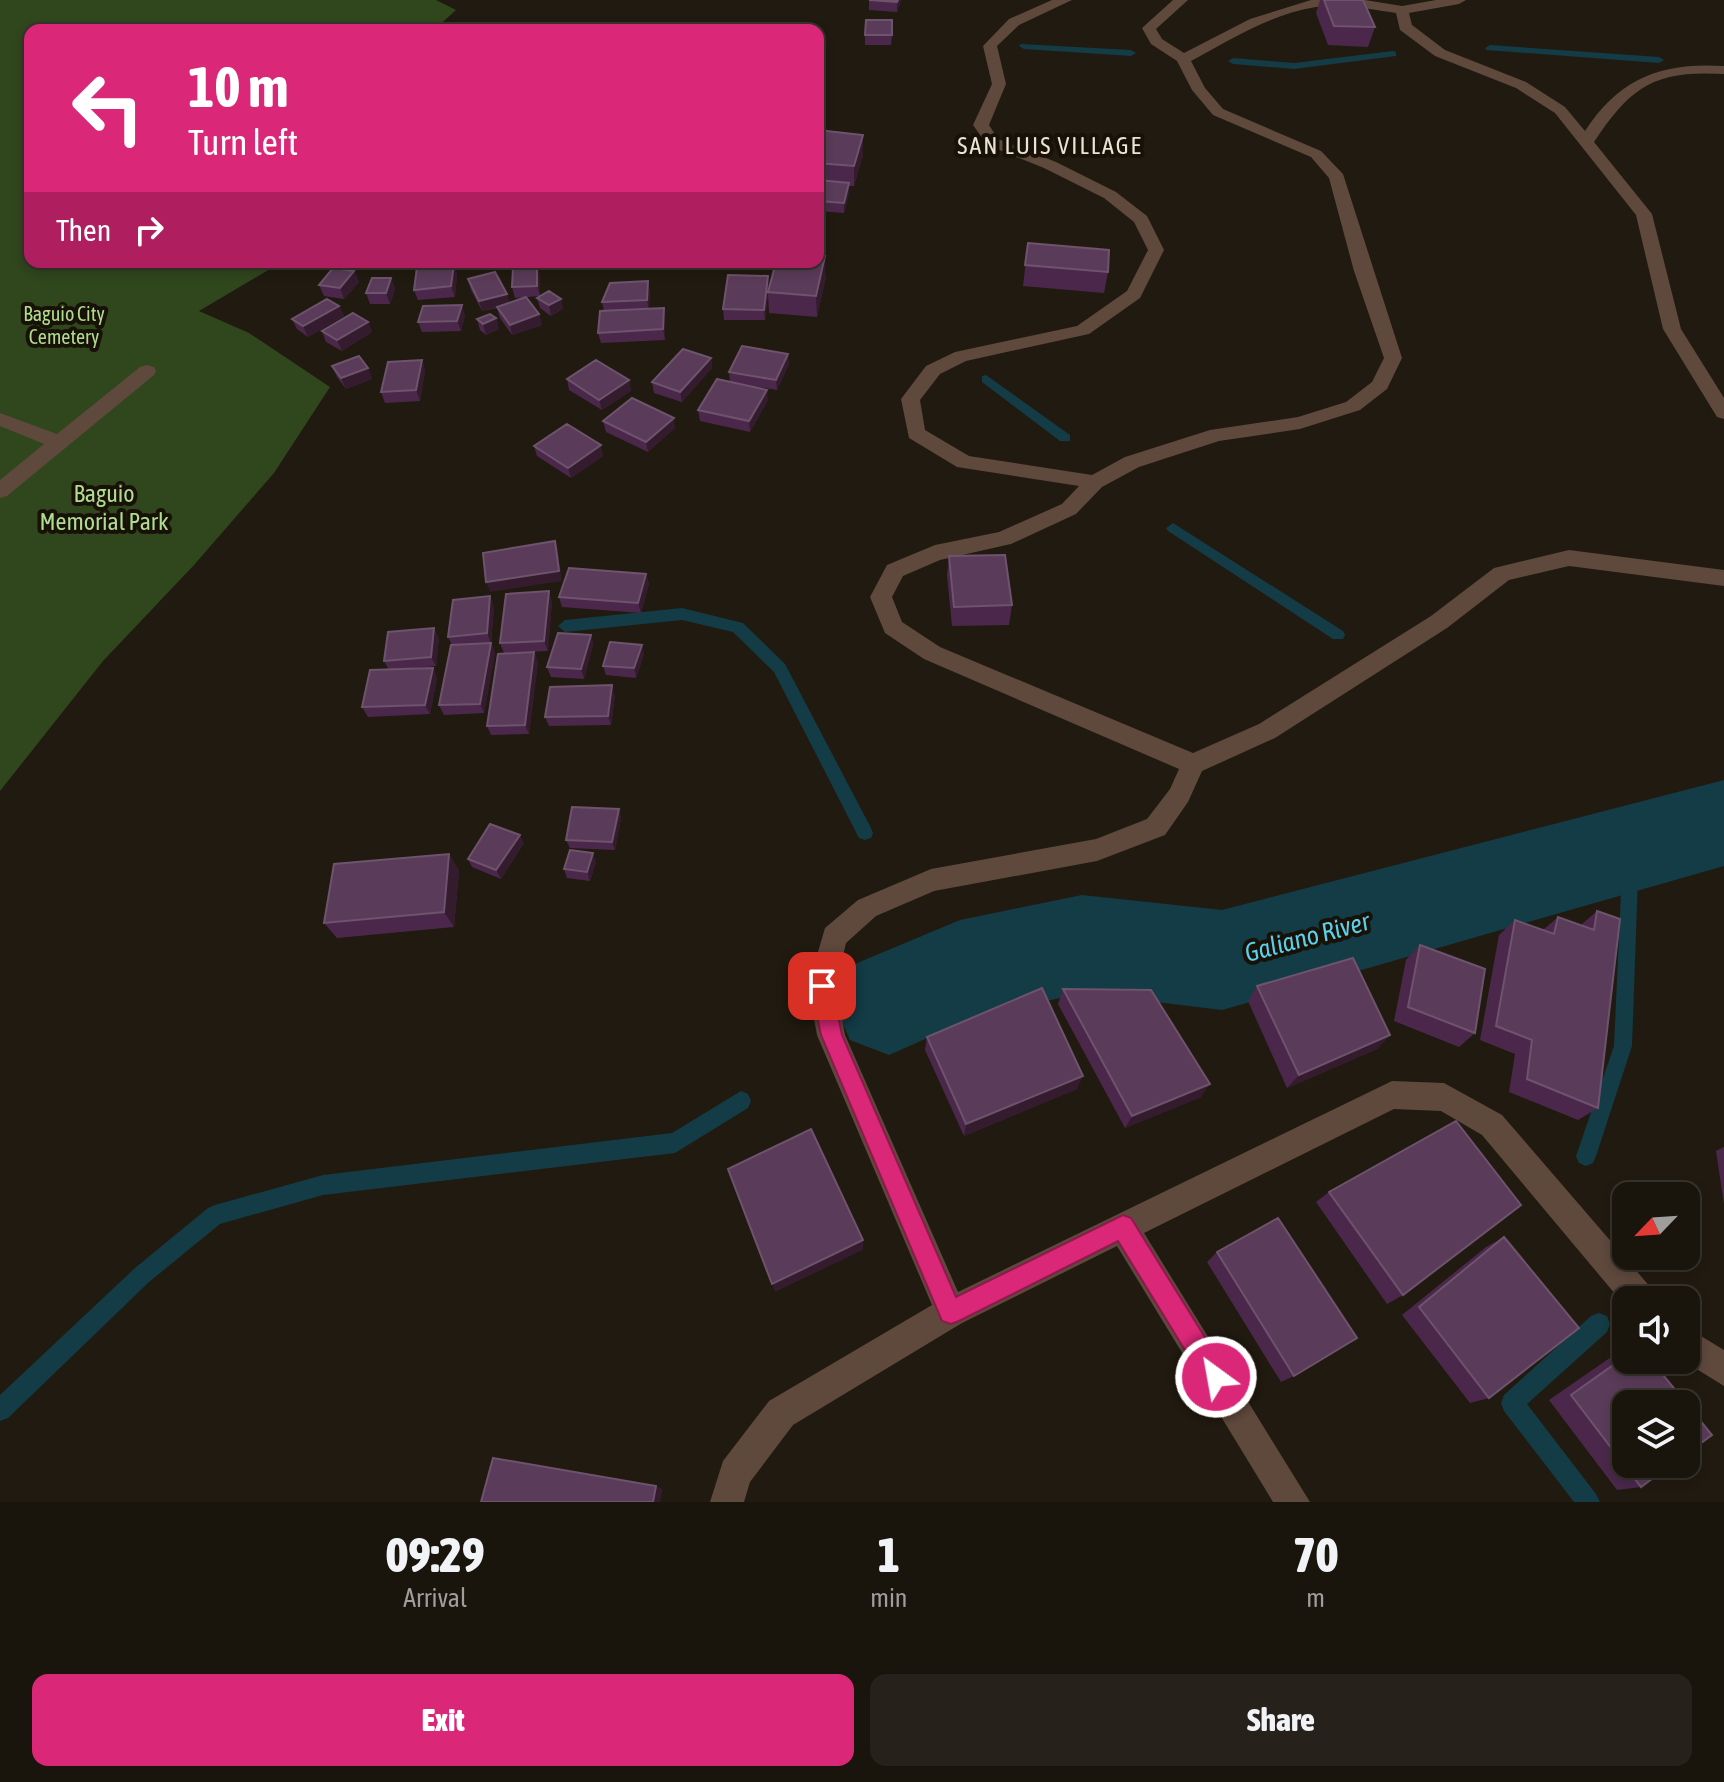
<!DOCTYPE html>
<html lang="en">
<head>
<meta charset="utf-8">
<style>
  body { margin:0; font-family:"Asap Condensed",sans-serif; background:#26211a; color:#f1f3f6; height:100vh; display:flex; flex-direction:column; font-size:30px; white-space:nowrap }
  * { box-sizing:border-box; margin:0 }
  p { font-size:26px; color:#9f9e9d }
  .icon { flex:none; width:44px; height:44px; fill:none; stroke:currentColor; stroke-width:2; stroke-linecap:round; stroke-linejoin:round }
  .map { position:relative; height:1502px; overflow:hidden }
  .side { display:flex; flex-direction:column; background:#19140c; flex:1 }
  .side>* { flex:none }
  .top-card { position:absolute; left:24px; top:24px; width:800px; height:244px; border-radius:16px; box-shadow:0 4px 12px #0003,0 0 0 2px #37332d; background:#db2777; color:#fff; overflow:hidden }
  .needle { width:52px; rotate:245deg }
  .controls { position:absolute; left:1612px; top:1182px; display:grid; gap:16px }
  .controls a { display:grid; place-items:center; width:88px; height:88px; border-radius:16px; background:#19140c; box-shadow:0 4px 12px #0003,0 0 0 2px #37332d; font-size:40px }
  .pin { position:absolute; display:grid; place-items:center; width:68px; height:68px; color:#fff; margin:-34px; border-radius:16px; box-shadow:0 4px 12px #0006 }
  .me { position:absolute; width:88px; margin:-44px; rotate:328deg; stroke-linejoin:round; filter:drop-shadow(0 0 6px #0008) }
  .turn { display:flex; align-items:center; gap:28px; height:168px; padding:0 32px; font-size:36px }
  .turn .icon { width:104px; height:104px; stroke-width:2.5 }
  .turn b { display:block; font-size:56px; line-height:68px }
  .then { display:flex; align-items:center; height:76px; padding:0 32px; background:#0003; gap:16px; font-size:30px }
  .eta { display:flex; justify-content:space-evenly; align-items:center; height:136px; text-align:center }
  .eta b { font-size:48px; font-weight:800; line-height:56px }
  .cta { display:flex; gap:16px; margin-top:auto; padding:16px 32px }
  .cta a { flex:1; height:92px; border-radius:16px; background:#db2777; color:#fff; font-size:32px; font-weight:800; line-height:92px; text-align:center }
  .cta a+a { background:#26211a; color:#f1f3f6 }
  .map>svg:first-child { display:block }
</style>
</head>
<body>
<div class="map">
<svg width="1724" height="1502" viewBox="0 0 1724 1502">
  <rect width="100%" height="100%" fill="#211a10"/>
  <path fill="#30461d" d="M0,0H436L456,10L434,30H30V262H282L199,311L249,333L330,387L274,473L194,565L103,661L0,791Z"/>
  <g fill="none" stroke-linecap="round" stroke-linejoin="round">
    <path fill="#133c46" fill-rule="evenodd" d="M1021,44L1131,50L1136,53L1131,56L1024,49L1019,46Z
      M1490,45L1659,57L1664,60L1659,63L1487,50L1485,48Z
      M1393,51L1396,52V56L1294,69L1233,64L1228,61L1233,58L1294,63Z
      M986,375L1070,435V441H1060L982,382V376Z
      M1173,523L1343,631L1345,635L1343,639H1333L1168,531L1166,528Z
      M682,608L743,623L785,664L871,828L873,833L871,838L865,840L859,838L774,672L733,632L682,620L565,632L558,626L565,620Z
      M1631,841L1637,843L1639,848L1632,1046L1596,1156L1593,1163L1586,1166L1579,1163L1576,1156L1614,1046L1623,848L1625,843Z
      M741,1091L748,1094L751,1101L748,1108L675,1153L323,1195L220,1224L149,1282L8,1418L0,1421V1395L135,1268L208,1208L215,1205L323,1175L672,1133Z
      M1599,1313L1607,1316L1610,1324L1607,1332L1527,1404L1596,1494L1600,1502H1574L1504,1411L1501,1403L1504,1395L1591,1316Z"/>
    <path fill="#133c46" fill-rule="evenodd" d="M1724,780V866L1222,1010L1082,993L975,1017L889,1055L850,1040L834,1003L850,966L960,920L1082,895L1222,910Z"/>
    <path fill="#5f483c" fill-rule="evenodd" d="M147,365L154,367L156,371L154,375L7,496L0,498V480L44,444L0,426V413L57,434L140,367Z"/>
    <path fill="#5f483c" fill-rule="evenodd" d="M1052,0H1072L1019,25L997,46L1006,84L989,125L998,139L1056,162L1116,192L1147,216L1164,250L1140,298L1089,334L966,361L940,374L920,400L925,430L969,456L1092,475L1125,457L1210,430L1298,417L1346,402L1372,382L1384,358L1354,271L1329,178L1311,157L1213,115L1192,90L1177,61L1151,44L1142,28L1173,0H1188L1156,29L1162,39L1184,53L1250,19L1311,0H1365L1402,6L1436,0H1466L1459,4L1409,13L1412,25L1445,50L1526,82L1565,107L1585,131C1619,78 1662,62 1724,66V74C1655,70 1631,86 1594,142L1652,214L1681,329L1724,398V419L1717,417L1663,329L1636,215L1555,113L1516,88L1435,56L1400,30L1396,13C1370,9 1342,3 1316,7C1271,14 1230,40 1191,61L1205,88L1223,109L1321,151L1343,174L1402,358L1387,389L1360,410L1300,429L1219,441L1139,467L1102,487L1076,514L1011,544L940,560L903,576L892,597L902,622L940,647L1193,753L1259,724L1431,616L1494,568L1569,550L1724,570V586L1569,566L1509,580L1447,628L1275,738L1202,771L1188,802L1165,835L1097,861L934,891L876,916L846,943L836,986L845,1035L958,1292L1392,1081L1444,1083L1502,1115L1652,1289L1657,1300H1626V1307L1482,1135L1441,1111L1394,1109L1144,1233L1310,1502H1273L1117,1246L962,1323L793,1425L750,1482L744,1502H710L723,1461L769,1401L932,1305L817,1035L808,986L825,928L858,900L931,869L1096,839L1147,819L1170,789L1179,769L924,659L885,633L870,597L887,565L935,545L999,532L1062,504L1079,486L957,467L909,438L901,399L926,366L955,352L1077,326L1127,291L1148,250L1134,222L1104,198L1044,168L987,145L973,125L992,84L983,46L1009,19Z
      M1686,1327L1724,1350V1386L1682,1360H1686Z"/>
  </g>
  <path fill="#4b284b" d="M869,0H901L897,12L869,10Z
    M1320,0H1363L1375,27L1368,47L1328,45L1316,13Z
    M865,35H892L891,45H865Z
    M818,130L863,135V155L854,186H849V193L844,213L818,211Z
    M1028,243L1108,272L1104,293L1023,286Z
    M454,264L457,274L455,297L418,300L414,290Z
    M537,266L540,276V296L515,298L512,287Z
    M354,271L359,282L344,299L324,296L319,285Z
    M768,276V290L826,277L817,317L769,313L768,295L765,320H724L723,309Z
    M391,278L395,289L390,304H370L366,293Z
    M468,279L507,294L509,303L539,314L542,325L512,335L500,318L497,308L482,311L471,290Z
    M650,292L649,309L665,319V340L601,343L598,333L604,311L602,302Z
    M537,298L561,299L563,309L551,316L540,308Z
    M339,306L344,316L308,337L297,329L292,319Z
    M465,315L461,331L422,332L418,322Z
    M496,318L499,329L486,335L480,330L477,319Z
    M368,322L372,332L342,351L326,342L322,331Z
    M788,354L789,364L777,390L740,384L768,400L750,432L700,421L698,410L730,382L729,372Z
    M711,358L712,368L682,402L654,393L652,382Z
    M422,360L425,370L420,401L385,403L381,392Z
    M332,366L368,368L372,379L346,389L337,377Z
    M567,379L629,380L631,391L602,410L569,390Z
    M603,421L675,428L648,452L606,432Z
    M534,446L603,456L571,478L537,456Z
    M949,556L1012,605L1009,625L952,626L947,575Z
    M646,574L649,584L641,613L562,607L559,597Z
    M552,601L548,651L504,653L500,643Z
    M494,606L491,643L495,653L484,713L444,715L439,705L452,645L448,637Z
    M591,635L593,645L584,679L551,677L547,667Z
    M439,638L436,666L404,669L433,668L437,678L430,714L368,717L362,707L389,670L384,661Z
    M534,652L538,662L529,734L491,735L487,726Z
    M644,654L636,678L606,675L603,666Z
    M615,695L611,725L549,726L545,717Z
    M619,809L621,818L615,850L570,848L566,840Z
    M524,843L501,879L472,867L468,859Z
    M449,854L459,871L454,927L337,938L324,923Z
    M596,862L590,881L567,878L564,869Z
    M1597,911L1598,1108L1578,1120L1509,1092L1515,1054L1480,1040L1499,935L1515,920L1543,930L1558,917L1581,925Z
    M1420,945L1475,1033L1459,1047L1394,1021L1406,960Z
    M1257,986L1390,1035L1377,1049L1287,1088L1248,1001Z
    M1063,989L1201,1097L1125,1128L1058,1004Z
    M927,1037L1077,1089L964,1136L925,1050Z
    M1724,1147V1204L1716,1151Z
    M1329,1192L1403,1295L1387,1304L1316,1202Z
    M1504,1237L1489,1398L1470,1403L1402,1315L1486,1247Z
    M1217,1252L1294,1376L1281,1382L1207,1262Z
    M1626,1350V1360L1641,1487L1617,1490L1549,1400L1617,1353Z"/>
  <path fill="#341b2d" d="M898,0H901L897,12V2Z
    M863,135V155L854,186V166Z
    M849,183V193L844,213V203Z
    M825,256L826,277L817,317L816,296Z
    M454,264L457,274L455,297L451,286Z
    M537,266L540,276V296L537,286Z
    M354,271L359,282L344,299L340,288Z
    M768,276L769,286L765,320L764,310Z
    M391,278L395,289L390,304L386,293Z
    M648,281L650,292L649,310L647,300Z
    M507,294L510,304L482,311L479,301Z
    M561,299L563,309L551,316L549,305Z
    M462,305L465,315L461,331L457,321Z
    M339,306L344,316L308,337L303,326Z
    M664,308L665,319V340L663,329Z
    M539,314L542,325L512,335L510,325Z
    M496,318L499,329L486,335L483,324Z
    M368,322L372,332L342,351L337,340Z
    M788,354L789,364L777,390L776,380Z
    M711,358L712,368L682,402L680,392Z
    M422,360L425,370L420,401L416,390Z
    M368,368L372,379L346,389L341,378Z
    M629,380L631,391L602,410L599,400Z
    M767,390L768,400L750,432L749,421Z
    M674,418L675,428L648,452L646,442Z
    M601,445L603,456L571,478L568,468Z
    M555,541L558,551L562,581L490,592L486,582Z
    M646,574L649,584L641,613L638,603Z
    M549,591L552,601L548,651L544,641Z
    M490,596L494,606L491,643L487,633Z
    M434,628L439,638L436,666L431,657Z
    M591,635L593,645L584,679L581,669Z
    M491,643L495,653L484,713L480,704Z
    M642,645L644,654L636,678L634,668Z
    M534,652L538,662L529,734L525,725Z
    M433,668L437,678L430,714L425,705Z
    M612,685L615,695L611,725L608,716Z
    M619,809L621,818L615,850L612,842Z
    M520,835L524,843L501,879L496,870Z
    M593,853L596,862L590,881L587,872Z
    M449,854L459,871L454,927L444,912Z
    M1390,1035L1377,1049L1287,1088L1299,1075Z
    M1083,1076L1077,1089L964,1136L966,1124Z
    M1210,1084L1201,1097L1125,1128L1132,1116Z
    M863,1240V1250L775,1292L772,1284Z
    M656,1486L663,1489L660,1502H653Z"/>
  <path fill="#5a3b59" stroke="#6e536c" stroke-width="2" d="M869,0H898L897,2Z
    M1324,0H1363L1375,27L1334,26Z
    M866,20H892V35H865Z
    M818,130L863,135L854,166L818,163Z
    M818,180L849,183L844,203L818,201Z
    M1028,243L1109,250L1108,272L1025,265Z
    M818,256H825L816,296L768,292L776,262H818Z
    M454,264L451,286L414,290L417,267Z
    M537,266V286L512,287L513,268Z
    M333,268L354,271L340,288L319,285Z
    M495,272L507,294L479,301L468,279Z
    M728,275L768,276L764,310L723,309Z
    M372,278H391L386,293H366Z
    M648,281L647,300L602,302L610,283Z
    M549,291L561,299L549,305L537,298Z
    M526,297L539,314L510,325L497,307Z
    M327,299L339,306L303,326L292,319Z
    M462,305L457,321L418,322L423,306Z
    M664,308L663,329L598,333L600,311Z
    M353,313L368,322L337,340L322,331Z
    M490,314L496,318L483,324L477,319Z
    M742,346L788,354L776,380L729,372Z
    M683,349L711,358L680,392L652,382Z
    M359,356L368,368L341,378L332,366Z
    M422,360L416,390L381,392L388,362Z
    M596,360L629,380L599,400L567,379Z
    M717,379L767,390L749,421L698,410Z
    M632,398L674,418L646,442L603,421Z
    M567,424L601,445L568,468L534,446Z
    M555,541L559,571L486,582L483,553Z
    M1005,555L1012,605L954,607L949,556Z
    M569,568L646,574L638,603L559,597Z
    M549,591L544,641L500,643L506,594Z
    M490,596L487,633L448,637L453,600Z
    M434,628L431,657L384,661L388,632Z
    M558,633L591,635L581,669L547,667Z
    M610,642L642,645L634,668L603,666Z
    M491,643L480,704L439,705L451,645Z
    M534,652L525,725L487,726L498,654Z
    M433,668L425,705L362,707L370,670Z
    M612,685L608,716L545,717L550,687Z
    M572,807L619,809L612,842L566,840Z
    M490,824L520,835L496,870L468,859Z
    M570,850L593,853L587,872L564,869Z
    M449,854L444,912L324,923L334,864Z
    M1597,911L1620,919L1598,1108L1527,1079L1532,1040L1496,1026L1515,920L1554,934L1558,917L1594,930Z
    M1420,945L1485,969L1475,1033L1408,1007Z
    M1353,958L1390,1035L1299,1075L1257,986Z
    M1042,988L1083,1076L966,1124L927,1037Z
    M1063,989L1151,990L1210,1084L1132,1116Z
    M1456,1121L1521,1205L1403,1295L1329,1192Z
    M811,1129L863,1240L772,1284L728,1169Z
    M1278,1218L1357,1338L1294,1376L1217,1252Z
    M1504,1237L1579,1328L1489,1398L1419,1307Z
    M1626,1356V1360H1651L1712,1435L1686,1454V1404H1626V1464H1672L1641,1487L1571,1395Z
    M493,1458L656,1486L653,1502H481Z"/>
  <path fill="#db2777" stroke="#8e194d" stroke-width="2" d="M822,977L829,980L832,986L842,1035L956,1297L1123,1215L1131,1218L1224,1368L1228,1377L1224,1386L1216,1389L1207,1386L1118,1241L959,1321L951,1324L942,1321L821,1035L811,986L814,980Z"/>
  <g text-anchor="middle" stroke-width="8" stroke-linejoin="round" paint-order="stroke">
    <g font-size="20" fill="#b0dc90" stroke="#181108">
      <text x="64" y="321">Baguio City<tspan x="64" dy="23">Cemetery</tspan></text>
    </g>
    <g font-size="24" letter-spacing="2" fill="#ece3d5" stroke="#181108">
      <text x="1050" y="154">SAN LUIS VILLAGE</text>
    </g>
    <g font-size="24" fill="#b0dc90" stroke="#181108">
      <text x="104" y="502">Baguio<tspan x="104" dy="28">Memorial Park</tspan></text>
    </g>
    <g font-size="26" font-style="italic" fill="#5cd0eb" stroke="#181108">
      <text transform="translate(1307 937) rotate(-15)" y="9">Galiano River</text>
    </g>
  </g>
</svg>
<div class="controls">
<a><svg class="needle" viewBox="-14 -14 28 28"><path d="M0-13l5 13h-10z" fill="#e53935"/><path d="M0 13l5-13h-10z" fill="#9f9e9d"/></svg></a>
<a><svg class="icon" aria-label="sound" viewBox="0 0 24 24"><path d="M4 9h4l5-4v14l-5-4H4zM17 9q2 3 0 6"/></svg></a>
<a><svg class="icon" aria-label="layers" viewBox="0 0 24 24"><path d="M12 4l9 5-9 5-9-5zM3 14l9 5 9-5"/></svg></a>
</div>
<div class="pin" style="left:822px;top:986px;background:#d93025"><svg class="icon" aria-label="arrive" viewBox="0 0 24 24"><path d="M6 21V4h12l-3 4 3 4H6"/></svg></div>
<svg class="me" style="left:1216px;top:1377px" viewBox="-20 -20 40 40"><circle r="17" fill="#db2777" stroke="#fff" stroke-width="3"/><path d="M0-11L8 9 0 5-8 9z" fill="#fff"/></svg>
<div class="top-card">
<div class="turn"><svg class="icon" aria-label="left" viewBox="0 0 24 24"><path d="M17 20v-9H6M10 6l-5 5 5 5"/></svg><div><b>10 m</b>Turn left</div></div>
<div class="then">Then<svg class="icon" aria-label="right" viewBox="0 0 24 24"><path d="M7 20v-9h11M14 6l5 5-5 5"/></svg></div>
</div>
</div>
<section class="side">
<div class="eta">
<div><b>09:29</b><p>Arrival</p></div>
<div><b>1</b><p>min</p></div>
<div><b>70</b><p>m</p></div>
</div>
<div class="cta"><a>Exit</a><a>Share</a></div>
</section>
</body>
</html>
